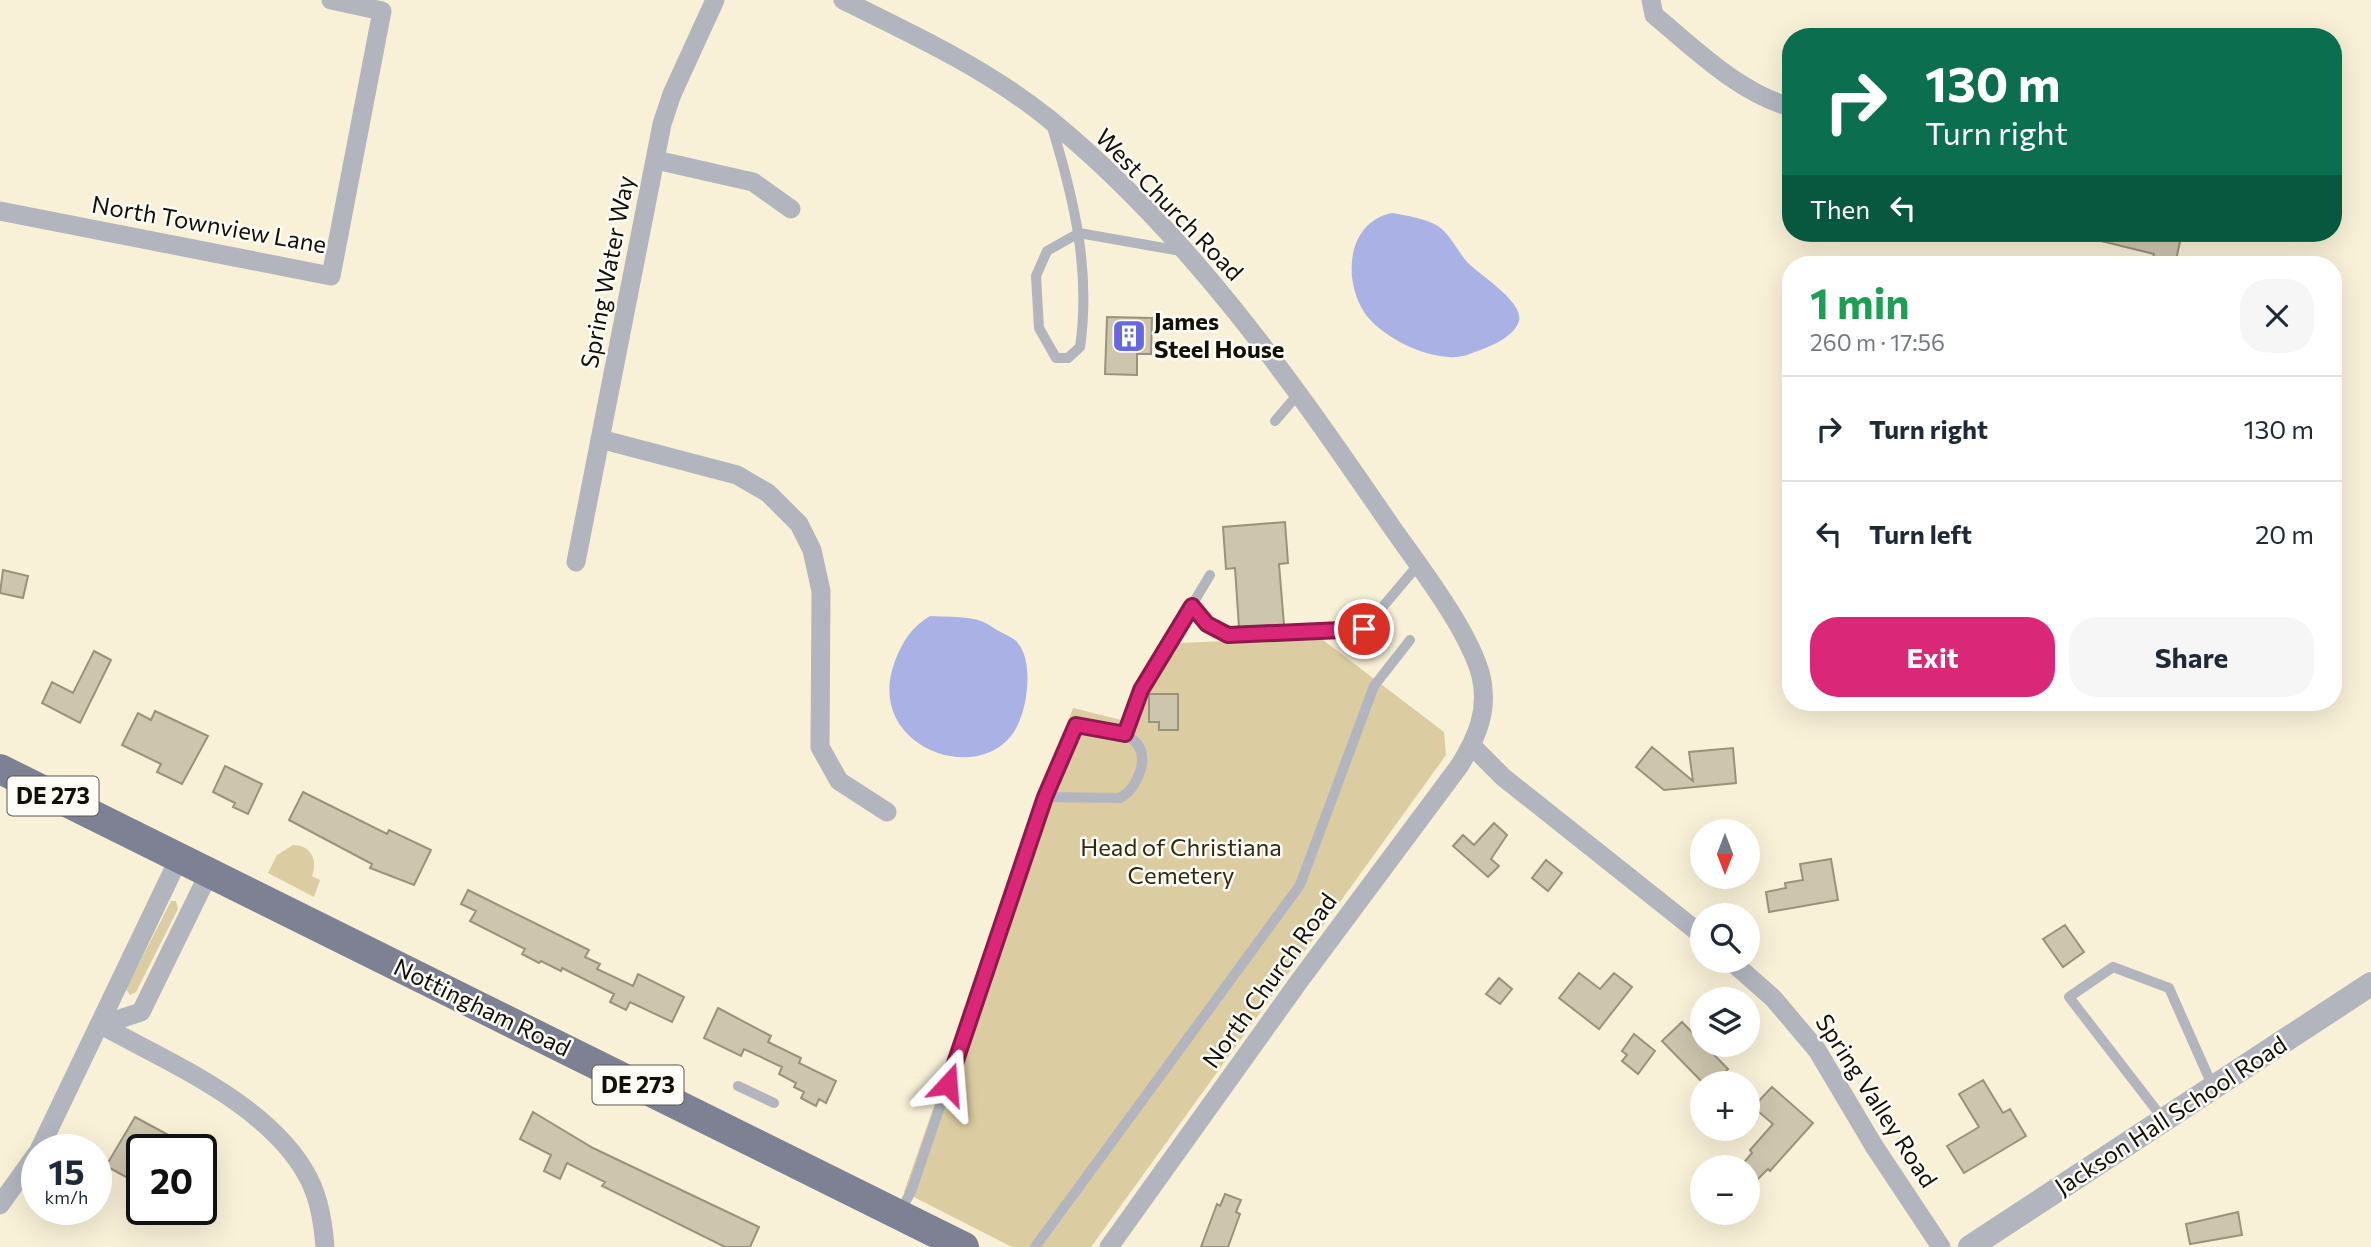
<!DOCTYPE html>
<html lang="en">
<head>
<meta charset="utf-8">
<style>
  body { margin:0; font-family:Commissioner,sans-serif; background:#f6f6f7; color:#1f2937; height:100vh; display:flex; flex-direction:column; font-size:26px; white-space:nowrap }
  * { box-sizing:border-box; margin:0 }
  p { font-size:23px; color:#747a83 }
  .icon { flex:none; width:38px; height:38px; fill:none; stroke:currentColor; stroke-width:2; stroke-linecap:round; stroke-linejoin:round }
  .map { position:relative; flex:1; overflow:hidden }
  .drawer { position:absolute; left:1782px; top:256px; width:560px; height:455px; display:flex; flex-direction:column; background:#fff; border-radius:28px; box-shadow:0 7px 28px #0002 }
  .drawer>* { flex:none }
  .hud { position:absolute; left:1782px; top:28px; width:560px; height:214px; border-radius:28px; box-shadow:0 7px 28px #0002; background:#0b6e4f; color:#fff; overflow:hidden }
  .needle { width:46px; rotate:180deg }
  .controls { position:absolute; left:1690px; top:819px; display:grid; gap:14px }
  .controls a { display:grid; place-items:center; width:70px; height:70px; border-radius:50%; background:#fff; box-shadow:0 7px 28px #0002; font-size:35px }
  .speed { position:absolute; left:21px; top:1134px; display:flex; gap:14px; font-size:35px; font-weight:700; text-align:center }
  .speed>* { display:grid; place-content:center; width:91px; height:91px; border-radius:50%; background:#fff; box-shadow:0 7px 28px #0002; line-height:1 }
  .speed small { font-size:18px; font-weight:400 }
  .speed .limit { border:4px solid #111; border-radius:10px; background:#fff; color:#111 }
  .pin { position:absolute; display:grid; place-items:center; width:60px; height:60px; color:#fff; margin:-30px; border:4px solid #fff; border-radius:50%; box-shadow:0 2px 7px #0007 }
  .me { position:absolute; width:77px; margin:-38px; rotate:19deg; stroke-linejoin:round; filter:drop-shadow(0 0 5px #0008) }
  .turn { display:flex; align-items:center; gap:24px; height:147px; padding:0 28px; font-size:32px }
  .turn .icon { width:91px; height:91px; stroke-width:2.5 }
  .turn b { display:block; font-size:49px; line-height:60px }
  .then { display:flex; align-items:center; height:66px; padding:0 28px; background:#0003; gap:14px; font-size:26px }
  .round { display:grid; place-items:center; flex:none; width:74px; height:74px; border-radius:28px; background:#f6f6f7 }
  .headline { display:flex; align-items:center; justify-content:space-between; height:119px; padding:0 28px }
  h1 { font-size:42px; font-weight:700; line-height:52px; color:#1e9e55 }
  .button { display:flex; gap:14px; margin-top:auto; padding:14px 28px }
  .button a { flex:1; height:80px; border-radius:28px; background:#db2777; color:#fff; font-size:28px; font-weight:700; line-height:80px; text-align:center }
  .button a+a { background:#f6f6f7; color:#1f2937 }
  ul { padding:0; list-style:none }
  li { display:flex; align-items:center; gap:21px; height:105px; padding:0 28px; border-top:2px solid #e0e1e3 }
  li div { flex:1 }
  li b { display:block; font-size:26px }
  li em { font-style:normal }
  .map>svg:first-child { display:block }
</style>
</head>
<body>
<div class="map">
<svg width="2371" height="1247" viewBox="0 0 2371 1247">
  <rect width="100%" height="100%" fill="#f8f0d7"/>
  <path fill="#dbcca2" d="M1319,637L1444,732L1446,755L1091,1247H1012L904,1192L1073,708L1121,720L1158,644Z
    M293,845C311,845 318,860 312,876L320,880L314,897L268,873L277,855Z
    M171,901H176L178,909L136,992L130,995L126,989Z"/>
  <path fill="#aab2e5" d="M1392,213C1408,216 1424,218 1438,226C1450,234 1458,252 1468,263C1480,275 1524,302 1519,321C1513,340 1483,349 1467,355C1436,365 1381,338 1364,312C1342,277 1348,222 1392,213Z
    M930,616C944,617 959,616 973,619C982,620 989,625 997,630C1002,633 1010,636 1015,640C1034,657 1028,702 1019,722C991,792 861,751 895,661C903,640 912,627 930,616Z"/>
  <path fill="#cdc5ad" stroke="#9a927c" stroke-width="2" d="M2094,233H2182L2175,264L2152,261L2154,254L2093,239Z
    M1107,317L1152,318L1151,354H1137V375L1105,374Z
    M1285,522L1288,563L1279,564L1284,625L1239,627L1235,568L1226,569L1223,527Z
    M3,570L28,576L23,598L0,593Z
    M94,651L111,660L80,723L42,703L52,682L73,693Z
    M1149,694H1178V730H1159V722H1149Z
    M155,711L208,736L182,784L157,772L161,764L122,745L138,713L151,720Z
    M1652,747L1693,781L1689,752L1733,748L1736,783L1664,790L1636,767Z
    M225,766L262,784L248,814L233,807L235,803L213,792Z
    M303,792L387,834L389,830L431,850L414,885L370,868L372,864L289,820Z
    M1494,823L1507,835L1491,859L1499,866L1488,877L1453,846L1463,835L1474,845Z
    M1831,859L1838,900L1769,912L1766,892L1786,888L1785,883L1803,880L1800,864Z
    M1546,860L1562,873L1548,891L1532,878Z
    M468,890L589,950L585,957L600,964L597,969L633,986L638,974L684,997L672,1022L630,1002L626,1010L610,1002L614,994L562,968L561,971L541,961L539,963L522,954L525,949L470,921L476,911L461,904Z
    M2065,925L2084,952L2063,967L2043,939Z
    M1579,973L1600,989L1614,973L1632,987L1599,1029L1559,998Z
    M1499,978L1512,989L1500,1004L1486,994Z
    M718,1008L771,1036L768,1042L801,1058L799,1063L836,1081L826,1103L819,1099L816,1106L801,1098L804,1092L794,1087L796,1083L779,1074L782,1067L744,1049L741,1056L704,1038Z
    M1682,1022L1728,1069L1714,1083H1703L1662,1041Z
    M1634,1034L1655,1051L1638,1074L1622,1061L1627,1055L1622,1051Z
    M1983,1080L2003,1113L2010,1109L2026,1136L1964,1173L1947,1146L1979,1127L1959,1094Z
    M1772,1087L1813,1123L1770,1171L1768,1169L1756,1181L1748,1174V1167H1740L1752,1153L1750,1150L1773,1124L1753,1107Z
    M533,1112L593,1148L759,1227L750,1247H725L602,1186L605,1182L567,1163L560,1179L544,1171L551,1155L520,1139Z
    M135,1117L172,1137L164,1150H142V1177L131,1171L128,1178L106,1166Z
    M1225,1194L1241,1200L1236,1212L1240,1214L1228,1247H1201L1217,1204L1220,1206Z
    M2238,1212L2242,1235L2190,1244L2186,1224Z"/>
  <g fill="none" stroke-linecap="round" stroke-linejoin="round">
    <path stroke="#b2b4be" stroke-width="10" d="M1052,127C1074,199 1091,271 1080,347L1068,358H1056L1039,328L1036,276L1047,251L1079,233L1181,251
      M1275,421L1299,393
      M1192,605L1207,624L1228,635L1364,629L1418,565
      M1125,734L1141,690L1210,575
      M738,1086L774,1103
      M2164,1120L2069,997L2113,967L2169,988L2213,1087
      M901,1211L912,1189L1045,797L1120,798C1131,792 1136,783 1140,772C1153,730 1105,729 1076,725L1045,797
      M1035,1247L1300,885L1374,686L1410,640"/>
    <path stroke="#b2b4be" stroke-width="19" d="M843,0C914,35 987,69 1049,119C1188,232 1291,380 1391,526C1419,566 1469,630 1481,676C1489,710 1477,737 1460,765L1300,980L1109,1247
      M1651,0L1654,15C1695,49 1738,92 1790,107
      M656,160L753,182L791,209
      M0,211L331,276L382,11L331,0
      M600,439L737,475L768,493L799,524L812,550L821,591L820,747L839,781L887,812
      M576,562L662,124L672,94L715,0
      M1472,746L1503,777L1703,936
      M1731,961L1773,998L1817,1050L1874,1146L1941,1247
      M101,1025C170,1063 272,1106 309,1179C320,1201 323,1224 325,1247
      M101,1025L141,1012L209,873
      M39,1150L179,858
      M0,1205L37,1153"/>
    <path stroke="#b2b4be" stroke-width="24" d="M1970,1247L2371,984"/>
    <path stroke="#7d8193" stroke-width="30" d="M0,769L964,1247"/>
  </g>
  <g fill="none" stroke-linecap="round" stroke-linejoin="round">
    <g stroke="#8e194d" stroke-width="18">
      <path id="route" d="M948,1084L1045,797L1076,725L1125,734L1141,690L1192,606L1207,624L1228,635L1364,629"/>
    </g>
    <use href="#route" stroke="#db2777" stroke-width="12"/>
  </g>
  <defs>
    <g id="building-square" transform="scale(1.75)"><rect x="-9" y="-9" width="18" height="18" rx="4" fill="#6468e1" stroke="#fffdf8"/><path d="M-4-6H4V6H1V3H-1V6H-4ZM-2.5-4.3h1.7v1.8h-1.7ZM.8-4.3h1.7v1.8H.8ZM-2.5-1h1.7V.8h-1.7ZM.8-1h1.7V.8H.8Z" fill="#fff"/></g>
  </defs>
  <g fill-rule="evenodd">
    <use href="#building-square" x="1129" y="336"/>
  </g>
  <g text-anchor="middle" stroke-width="5" stroke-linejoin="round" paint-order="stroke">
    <g fill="#fffdf8" stroke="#5a5750" stroke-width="2">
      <rect x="7.5" y="776.5" width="91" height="39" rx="5"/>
      <rect x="592.5" y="1065.5" width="91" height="39" rx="5"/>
    </g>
    <g font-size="23" font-weight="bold" fill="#131008">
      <text x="53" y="804">DE 273</text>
      <text x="638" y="1093">DE 273</text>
    </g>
    <g font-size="24" fill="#131008" stroke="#fffdf8">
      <text transform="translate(1169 205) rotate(46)" y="8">West Church Road</text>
      <text transform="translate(209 225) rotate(10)" y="8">North Townview Lane</text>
      <text transform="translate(608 272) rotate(-79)" y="8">Spring Water Way</text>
      <text transform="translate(1270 981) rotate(-54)" y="8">North Church Road</text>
      <text transform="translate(482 1008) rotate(26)" y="8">Nottingham Road</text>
      <text transform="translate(1876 1101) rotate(57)" y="8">Spring Valley Road</text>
      <text transform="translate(2171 1116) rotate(-33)" y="8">Jackson Hall School Road</text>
    </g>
    <g font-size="24" font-weight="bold" fill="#131008" stroke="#fffdf8" text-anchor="start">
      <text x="1154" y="330">James<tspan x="1154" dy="28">Steel House</tspan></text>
    </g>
    <g font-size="24" fill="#31280f" stroke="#fffdf8">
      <text x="1181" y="856">Head of Christiana<tspan x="1181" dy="28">Cemetery</tspan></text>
    </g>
  </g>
</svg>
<div class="controls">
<a><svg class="needle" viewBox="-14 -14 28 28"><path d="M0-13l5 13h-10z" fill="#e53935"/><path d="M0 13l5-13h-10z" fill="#747a83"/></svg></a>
<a><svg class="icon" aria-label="search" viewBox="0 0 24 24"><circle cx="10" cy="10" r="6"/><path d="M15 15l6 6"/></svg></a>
<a><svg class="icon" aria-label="layers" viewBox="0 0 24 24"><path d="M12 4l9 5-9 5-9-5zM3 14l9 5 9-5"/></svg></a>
<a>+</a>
<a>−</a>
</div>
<div class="speed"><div>15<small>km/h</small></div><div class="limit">20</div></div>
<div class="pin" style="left:1364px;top:629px;background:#d93025"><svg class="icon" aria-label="arrive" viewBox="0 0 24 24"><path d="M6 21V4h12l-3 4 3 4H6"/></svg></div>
<svg class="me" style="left:948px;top:1084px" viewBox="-20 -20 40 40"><path d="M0-17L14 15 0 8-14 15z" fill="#db2777" stroke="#fff" stroke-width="4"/></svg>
<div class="hud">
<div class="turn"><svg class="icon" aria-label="right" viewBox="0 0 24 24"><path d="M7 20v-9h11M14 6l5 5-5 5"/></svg><div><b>130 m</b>Turn right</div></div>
<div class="then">Then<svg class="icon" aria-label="left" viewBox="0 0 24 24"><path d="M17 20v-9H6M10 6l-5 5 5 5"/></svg></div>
</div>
<section class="drawer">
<div class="headline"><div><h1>1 min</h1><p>260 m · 17:56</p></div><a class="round"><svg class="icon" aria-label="close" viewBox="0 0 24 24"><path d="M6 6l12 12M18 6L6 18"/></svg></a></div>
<ul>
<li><svg class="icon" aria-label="right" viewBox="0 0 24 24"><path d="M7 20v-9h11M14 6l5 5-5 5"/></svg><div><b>Turn right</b></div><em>130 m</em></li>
<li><svg class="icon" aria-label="left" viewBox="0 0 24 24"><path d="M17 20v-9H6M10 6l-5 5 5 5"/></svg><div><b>Turn left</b></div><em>20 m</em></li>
</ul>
<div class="button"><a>Exit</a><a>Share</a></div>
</section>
</div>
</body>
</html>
